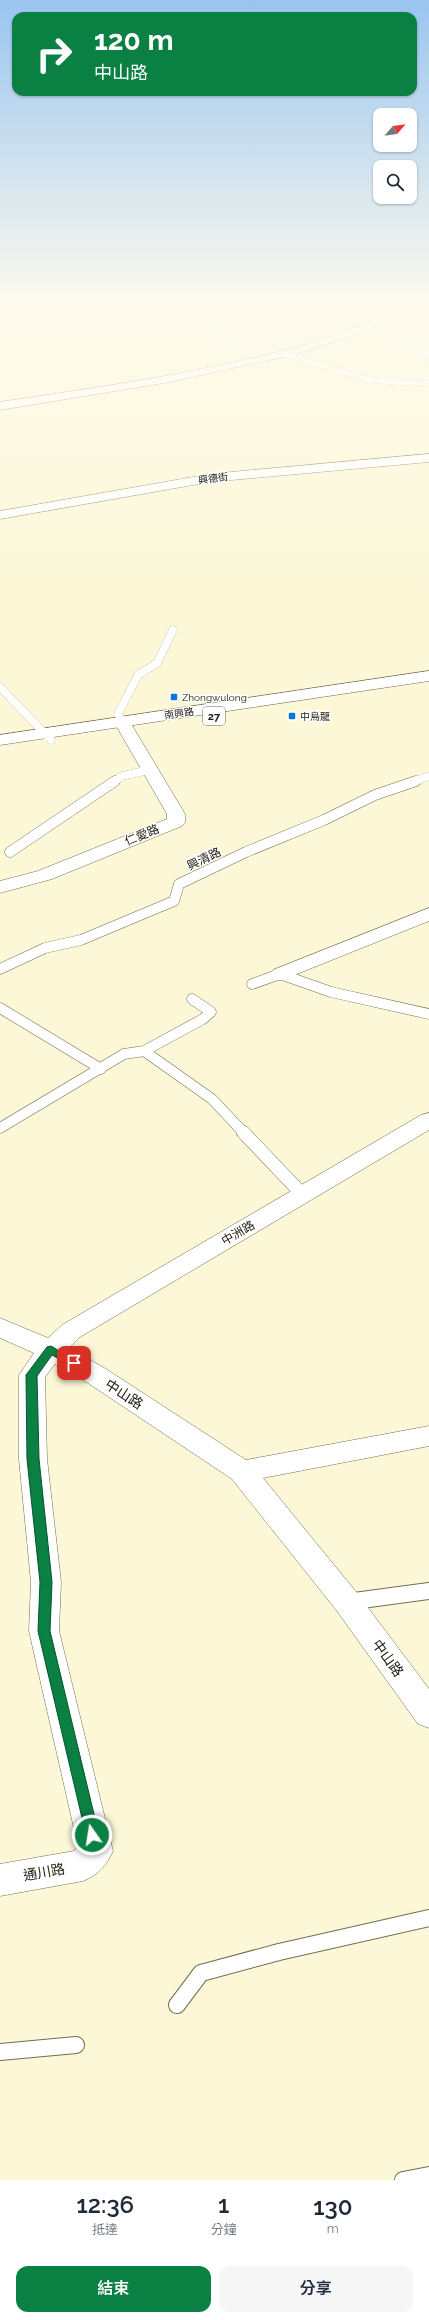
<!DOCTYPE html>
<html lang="zh-TW">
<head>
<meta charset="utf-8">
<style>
  body { margin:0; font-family:Raleway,"Noto Sans TC",sans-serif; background:#f6f6f7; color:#1f2937; height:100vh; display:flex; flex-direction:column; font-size:15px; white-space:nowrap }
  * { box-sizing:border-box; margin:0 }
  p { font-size:13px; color:#747a83 }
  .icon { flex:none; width:22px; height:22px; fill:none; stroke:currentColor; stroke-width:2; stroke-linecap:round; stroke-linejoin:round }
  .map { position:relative; height:2180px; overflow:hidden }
  .side { display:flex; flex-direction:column; background:#fff; flex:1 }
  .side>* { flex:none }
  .banner { position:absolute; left:12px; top:12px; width:405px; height:84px; border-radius:12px; box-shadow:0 1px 3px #0004; background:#0b8043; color:#fff; overflow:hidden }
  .needle { width:26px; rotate:62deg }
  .controls { position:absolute; left:373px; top:108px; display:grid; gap:8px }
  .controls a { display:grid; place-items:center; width:44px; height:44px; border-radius:8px; background:#fff; box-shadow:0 1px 3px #0004; font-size:20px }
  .pin { position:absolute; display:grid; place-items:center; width:34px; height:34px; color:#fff; margin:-17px; border-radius:8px; box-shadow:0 2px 6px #0006 }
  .me { position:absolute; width:44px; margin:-22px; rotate:347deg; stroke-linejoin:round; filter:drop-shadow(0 0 3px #0008) }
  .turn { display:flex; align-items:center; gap:14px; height:84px; padding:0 16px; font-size:18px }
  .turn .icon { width:52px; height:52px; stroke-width:2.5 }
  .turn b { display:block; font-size:28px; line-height:34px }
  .eta { display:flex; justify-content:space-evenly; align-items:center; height:68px; text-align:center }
  .eta b { font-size:24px; font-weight:600; line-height:28px }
  .cta { display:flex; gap:8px; margin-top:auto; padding:8px 16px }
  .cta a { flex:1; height:46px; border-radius:12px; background:#0b8043; color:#fff; font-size:16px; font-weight:600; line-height:46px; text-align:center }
  .cta a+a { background:#f6f6f7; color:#1f2937 }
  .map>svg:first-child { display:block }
</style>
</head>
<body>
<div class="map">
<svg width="429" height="2180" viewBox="0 0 429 2180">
  <rect width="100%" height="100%" fill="#fcf7d6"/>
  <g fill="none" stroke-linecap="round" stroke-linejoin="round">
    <g stroke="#726e50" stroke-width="6">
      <path id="service-far4" d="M87,303L173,322L265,349
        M309,303V307L374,305
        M372,323L419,345L429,357
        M284,354L369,380L429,384"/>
    </g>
    <g stroke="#726e50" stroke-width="8">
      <path id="service-far3" d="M0,687L51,740
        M122,722L118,714L138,675L157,663L173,630
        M114,782L122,776L149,770
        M413,782L429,776"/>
    </g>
    <g stroke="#726e50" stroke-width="11">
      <path id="service-far2" d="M10,852L115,781
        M0,969L45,948L81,940L174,901L179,884L246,852L324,820L375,795L416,781
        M252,984L280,974L331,992L429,1014
        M0,1008L101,1069
        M144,1051L212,1099L244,1133
        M0,1128L124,1054L144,1051L203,1019L211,1012L192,999"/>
    </g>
    <g stroke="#726e50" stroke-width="14">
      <path id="service-far1" d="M243,1132L303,1195"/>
    </g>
    <g stroke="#726e50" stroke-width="18">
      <path id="service" d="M347,1602L429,1591
        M177,2005L201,1973L279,1952L429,1918
        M0,2052L76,2045
        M403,2180L429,2175"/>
    </g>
    <g stroke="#726e50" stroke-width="1">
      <path id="minor" d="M429,454V462L210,482L0,519V511L210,474Z
        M122,717L128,718L130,722L185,814V822L182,826L52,879L0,893V881L38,871L167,819V814L114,722L116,718Z
        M429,908V921L287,978L280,980L273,978L270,974L273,970Z
        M429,1113V1130L80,1337L69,1348L106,1369L246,1460L429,1426V1446L263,1478L357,1593L429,1689V1728L418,1724L337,1611L232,1479L88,1383L55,1364L45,1377L47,1459L61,1582L59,1631L113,1851C106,1866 98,1875 83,1881L0,1896V1864L74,1851L78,1846L29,1631L31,1582L19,1459V1375L34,1353L0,1338V1318L48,1338L62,1325L421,1115Z"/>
    </g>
    <g stroke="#726e50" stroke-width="1">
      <path id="primary" d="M398,303H410L394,316L362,333L292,355L170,382L0,410V402C86,389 173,377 257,357C307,345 356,333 398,303Z
        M429,671V681L0,745V735Z"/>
    </g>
    <use href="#service-far4" stroke="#fff" stroke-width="6"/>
    <use href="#service-far3" stroke="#fff" stroke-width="8"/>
    <use href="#service-far2" stroke="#fff" stroke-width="10"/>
    <use href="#service-far1" stroke="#fff" stroke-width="13"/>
    <use href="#service" stroke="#fff" stroke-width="16"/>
    <use href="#minor" fill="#fff" fill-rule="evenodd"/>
    <use href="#primary" fill="#fff" fill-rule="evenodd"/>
  </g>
  <linearGradient id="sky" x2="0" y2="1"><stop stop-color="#99c4f0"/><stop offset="0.5" stop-color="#fefbed"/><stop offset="1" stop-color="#fefbed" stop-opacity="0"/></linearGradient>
  <rect width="429" height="608" fill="url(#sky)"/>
  <path fill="#0b8043" stroke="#07532c" d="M51,1346L79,1363L74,1367L52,1355L37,1376L39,1459L52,1582L50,1631L99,1835L97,1840L92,1842L88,1840L86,1835L38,1631L40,1582L27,1459L26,1375L47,1347Z"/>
  <g fill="#0976dd" stroke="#fff" stroke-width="1.5">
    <rect x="170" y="693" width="8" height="8" rx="2"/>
    <rect x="288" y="712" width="8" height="8" rx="2"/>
  </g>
  <g text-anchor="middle" stroke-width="3" stroke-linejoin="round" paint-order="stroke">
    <g font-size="10" fill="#232115" stroke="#fff">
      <text transform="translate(213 478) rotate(-7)" y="4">興德街</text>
      <text transform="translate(179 713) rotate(-8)" y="4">南興路</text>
    </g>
    <g font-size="10" fill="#232115" stroke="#fff" text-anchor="start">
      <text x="182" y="701">Zhongwulong</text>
      <text x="300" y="720">中烏龍</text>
    </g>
    <rect fill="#fff" stroke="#65645b" stroke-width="1" x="203" y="707" width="22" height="18" rx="3"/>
    <g font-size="11" font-weight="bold" fill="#232115">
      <text x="214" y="720">27</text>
    </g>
    <g font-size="12" fill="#232115" stroke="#fff">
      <text transform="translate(142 835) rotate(-22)" y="4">仁愛路</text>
      <text transform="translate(204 859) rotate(-26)" y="4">興清路</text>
      <text transform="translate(238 1233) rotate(-30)" y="4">中洲路</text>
    </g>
    <g font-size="14" fill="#232115" stroke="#fff">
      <text transform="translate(124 1394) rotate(33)" y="5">中山路</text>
      <text transform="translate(388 1658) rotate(54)" y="5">中山路</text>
      <text transform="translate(44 1872) rotate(-10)" y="5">通川路</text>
    </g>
  </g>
</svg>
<div class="controls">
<a><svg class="needle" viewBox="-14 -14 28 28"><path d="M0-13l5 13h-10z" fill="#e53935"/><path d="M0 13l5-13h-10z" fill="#747a83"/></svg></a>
<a><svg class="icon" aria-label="search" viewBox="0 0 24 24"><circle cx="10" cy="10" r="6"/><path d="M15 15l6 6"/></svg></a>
</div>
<div class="pin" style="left:74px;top:1363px;background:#d93025"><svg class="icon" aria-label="arrive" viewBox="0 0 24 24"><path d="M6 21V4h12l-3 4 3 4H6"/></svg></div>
<svg class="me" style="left:92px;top:1835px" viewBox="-20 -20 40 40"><circle r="17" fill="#0b8043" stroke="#fff" stroke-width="3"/><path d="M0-11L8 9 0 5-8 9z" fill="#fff"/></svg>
<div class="banner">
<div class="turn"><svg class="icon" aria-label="right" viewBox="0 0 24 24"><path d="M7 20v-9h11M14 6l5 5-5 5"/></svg><div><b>120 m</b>中山路</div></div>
</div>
</div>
<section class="side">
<div class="eta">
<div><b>12:36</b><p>抵達</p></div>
<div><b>1</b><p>分鐘</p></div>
<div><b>130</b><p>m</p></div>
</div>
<div class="cta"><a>結束</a><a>分享</a></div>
</section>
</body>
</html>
